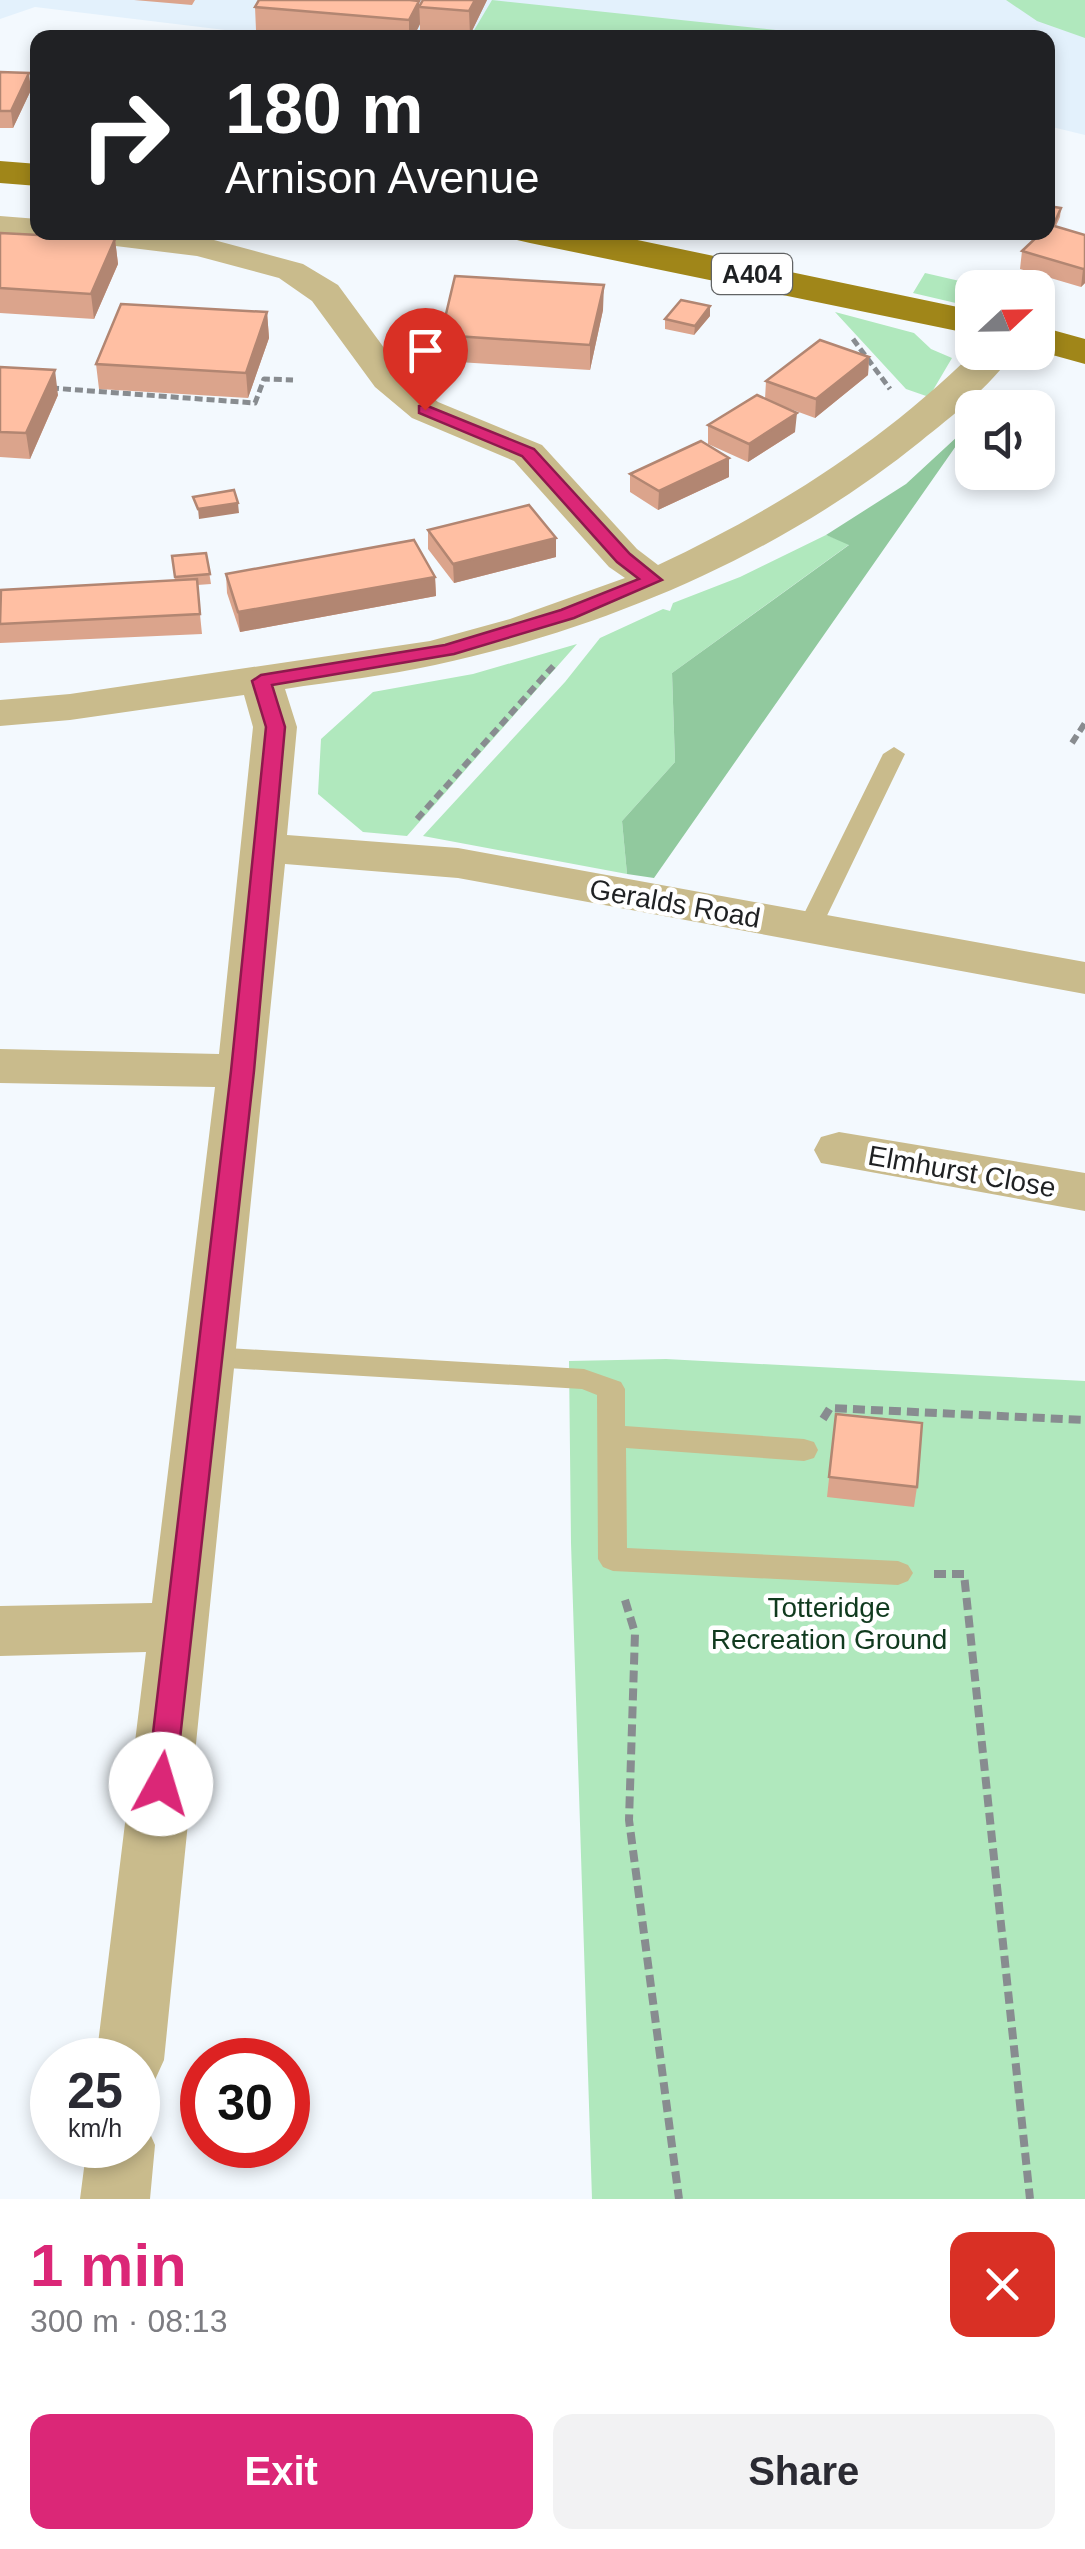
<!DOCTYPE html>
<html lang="en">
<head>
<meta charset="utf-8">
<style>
  body { margin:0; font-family:Arial,sans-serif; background:#f2f2f3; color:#2b2b33; height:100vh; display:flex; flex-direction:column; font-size:38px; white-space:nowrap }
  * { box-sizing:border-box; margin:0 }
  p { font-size:32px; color:#7c7c81 }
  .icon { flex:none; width:55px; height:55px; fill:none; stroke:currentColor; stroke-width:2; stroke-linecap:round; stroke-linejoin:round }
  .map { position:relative; height:2199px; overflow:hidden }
  .side { display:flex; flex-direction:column; background:#fff; flex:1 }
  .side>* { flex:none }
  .top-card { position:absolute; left:30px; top:30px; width:1025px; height:210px; border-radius:20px; box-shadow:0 5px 15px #0003; background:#202124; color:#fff; overflow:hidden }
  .needle { width:65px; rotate:68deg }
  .fabs { position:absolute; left:955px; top:270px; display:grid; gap:20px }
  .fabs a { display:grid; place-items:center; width:100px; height:100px; border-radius:20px; background:#fff; box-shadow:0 5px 15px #0003; font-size:50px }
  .speed { position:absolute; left:30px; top:2038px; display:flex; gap:20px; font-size:50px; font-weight:700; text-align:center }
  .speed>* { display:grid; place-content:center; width:130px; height:130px; border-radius:50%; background:#fff; box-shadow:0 5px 15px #0003; line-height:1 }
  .speed small { font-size:25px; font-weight:400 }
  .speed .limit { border:15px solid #d22; background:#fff; color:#111 }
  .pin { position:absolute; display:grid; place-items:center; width:85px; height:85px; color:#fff; margin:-102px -42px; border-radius:50% 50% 50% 0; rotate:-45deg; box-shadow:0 0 10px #0007 }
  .pin .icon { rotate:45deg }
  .me { position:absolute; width:110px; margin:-55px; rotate:6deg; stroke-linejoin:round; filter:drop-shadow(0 0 8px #0008) }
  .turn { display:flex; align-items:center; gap:35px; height:210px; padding:0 30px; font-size:45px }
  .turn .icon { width:130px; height:130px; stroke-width:2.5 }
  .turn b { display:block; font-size:70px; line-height:85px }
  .round { display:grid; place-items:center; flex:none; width:105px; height:105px; border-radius:20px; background:#f2f2f3 }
  .summary { display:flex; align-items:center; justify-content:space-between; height:170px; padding:0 30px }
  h1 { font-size:60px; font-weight:700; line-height:75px; color:#db2777 }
  .action { display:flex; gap:20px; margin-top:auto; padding:20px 30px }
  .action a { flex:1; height:115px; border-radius:20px; background:#db2777; color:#fff; font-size:40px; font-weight:700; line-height:115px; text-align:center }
  .action a+a { background:#f2f2f3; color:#2b2b33 }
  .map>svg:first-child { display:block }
</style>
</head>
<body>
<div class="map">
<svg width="1085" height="2199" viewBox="0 0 1085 2199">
  <rect width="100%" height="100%" fill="#f3f9fe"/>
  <path fill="#e3f1fc" d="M0,0H1085V135L1048,126V38H290L35,7L0,19Z"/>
  <path fill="#b0e8bd" d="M492,0L841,37H470Z
    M1006,0H1085V38L1037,21Z
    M925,273L977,285L960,304L913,293Z
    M835,312L914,333L931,349L952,358L929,397L906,389Z
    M826,535L850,544L672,673L675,762L622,821L627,874L423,836L565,682L600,638L663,609L670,611L673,603L740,577Z
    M577,644L407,836L363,832L318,794L321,739L373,692L473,674Z
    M666,1359L1085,1381V2199H592L571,1543L569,1361Z"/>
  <path fill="#91c99e" d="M972,423L654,878L627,874L622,821L675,762L672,673L849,545L826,535L906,484Z"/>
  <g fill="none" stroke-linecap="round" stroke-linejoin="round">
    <path stroke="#888c90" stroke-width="5" stroke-dasharray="8 4" stroke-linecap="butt" d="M853,339L890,389
      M51,388L255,403L264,379L293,380"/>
    <path stroke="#888c90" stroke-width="6" stroke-dasharray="9 5" stroke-linecap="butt" d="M1072,743L1085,723
      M417,819L555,664"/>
    <path stroke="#888c90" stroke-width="8" stroke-dasharray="12 6" stroke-linecap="butt" d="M823,1419L830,1408L1085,1420
      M934,1574H964L1030,2199
      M625,1600L635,1633L629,1820L679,2199"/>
    <path fill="#c9bb8c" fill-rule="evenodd" d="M894,747L905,754L821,928L817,933H801L797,928L883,754Z
      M210,1347L584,1369L621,1382L625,1389V1426L804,1439L814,1442L818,1450L814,1458L804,1461L626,1448L627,1548L898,1561L908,1565L913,1573L908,1581L898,1585L613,1571L603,1567L598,1559L597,1395L582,1389L210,1367L200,1364L196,1357L200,1350Z"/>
    <path fill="#c9bb8c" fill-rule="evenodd" d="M0,216L38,219V232H53L38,239L0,236Z
      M66,232L199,236L303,264L338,285L401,371L438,402L542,445L637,549L658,565C777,509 880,444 974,352H1014C990,387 953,415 921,441C783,553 608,628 435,665C386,676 335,681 285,689L297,727L287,835L458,848L1085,962V994L458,878L285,864L164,2060L154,2082L138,2088V2060H96L146,1652L0,1656V1606L152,1603L215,1087L0,1083V1049L219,1054L253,727L244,695L70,720L0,726V700L70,694L430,641L510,619L625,578L609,567L514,461L412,418L375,387L312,301L279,278L197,256L83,242L71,239Z
      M839,1132L1085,1173V1211L821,1163L814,1150L821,1137Z
      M138,2119L145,2122L155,2145L150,2199H80L87,2145H138Z"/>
    <path fill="#a08619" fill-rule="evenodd" d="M0,161L38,164V186L0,183Z
      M511,232L604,233L972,310V334L530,243L517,240Z
      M1038,326L1085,339V364L1038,351Z"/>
  </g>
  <path fill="#dba48c" d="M134,0H195L192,5Z
    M487,0L470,35L420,30V24L413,38H339L256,30L255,7H419Z
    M0,72L31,90L13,128H0Z
    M1048,206L1061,208L1060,217L1056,226L1085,235V283L1081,287L1020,269L1022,251L1042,233L1036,232H1048Z
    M0,233L115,239L118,264L94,319L0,313Z
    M603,310L590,370L442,361L441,335Z
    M267,312L269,338L248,398L99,389L96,364Z
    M710,316L694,335L665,329V319Z
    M869,357L868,375L815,418L774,403L795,432L748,462L708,444V425L765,399L766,381Z
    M0,367L58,395L30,459L0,457Z
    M729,458V477L658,510L630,492V474Z
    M428,530L556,557L454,583L428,549Z
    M206,553L211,584L197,585L202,634L0,643V598L175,580L172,556Z
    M226,574L435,577L436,596L240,632L227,593Z
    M836,1414L917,1487L914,1507L827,1497Z"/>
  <path fill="#b28672" d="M475,0H487L470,35L469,11Z
    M419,1L420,24L413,38H409V20Z
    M29,73L31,90L13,128L11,111Z
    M115,239L118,264L94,319L91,294Z
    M1085,268V283L1081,287L1083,269Z
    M604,285L603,310L590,370V345Z
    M710,306V316L694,335L695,326Z
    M267,312L269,338L248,398L246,373Z
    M869,357L868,375L815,418L816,399Z
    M55,370L58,395L30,459L26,433Z
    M797,413L795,432L748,462L749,444Z
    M729,458V477L658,510L659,491Z
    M238,503L239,513L199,519L198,509Z
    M556,538V557L454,583L453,564Z
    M435,577L436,596L240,632L238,612Z"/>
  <path fill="#ffbfa3" stroke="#b28672" stroke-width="2.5" d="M259,0H410L419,1L409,20L255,7Z
    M423,0H475L469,11L419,7Z
    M0,72L29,73L11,111H0Z
    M1048,206L1061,208L1053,226L1048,225Z
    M1051,225L1085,235V268L1083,269L1022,251L1042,232H1048V228Z
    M0,233L115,239L91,294L0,288Z
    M455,276L604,285L590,345L441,335Z
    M681,300L710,306L695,326L665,319Z
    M121,304L267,312L246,373L96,364Z
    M820,340L869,357L816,399L766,381Z
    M0,367L55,370L26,433L0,432Z
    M757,395L797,413L749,444L708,425Z
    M701,441L729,458L659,491L630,474Z
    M234,490L238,503L198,509L193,497Z
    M529,505L556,538L453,564L428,530Z
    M414,540L435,577L238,612L226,574Z
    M206,553L210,574L175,577L172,556Z
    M197,579L200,614L0,624L1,590Z
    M836,1414L922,1423L917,1487L829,1477Z"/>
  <path fill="#db2777" stroke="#8e194d" stroke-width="2.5" d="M425,405L534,449L630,554L662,580L574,618L454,654L272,685L285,727L254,1071L175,1784L171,1793L161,1796L151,1793L147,1784L231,1071L266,727L252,681L261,675L445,645L561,610L639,579L617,562L522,456L419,413V406Z"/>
  <g text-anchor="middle" stroke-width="9" stroke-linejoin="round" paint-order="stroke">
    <rect fill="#fff" stroke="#626465" stroke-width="2.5" x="712" y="254" width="80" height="40" rx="8"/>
    <g font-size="25" font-weight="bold" fill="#1f2123">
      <text x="752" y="283">A404</text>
    </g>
    <g font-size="28" fill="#1f2123" stroke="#fff">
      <text transform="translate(675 903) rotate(10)" y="10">Geralds Road</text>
      <text transform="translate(962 1171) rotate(10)" y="10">Elmhurst Close</text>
    </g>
    <g font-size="28" fill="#103a1e" stroke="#fff">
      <text x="829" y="1617">Totteridge<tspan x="829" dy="32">Recreation Ground</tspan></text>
    </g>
  </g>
</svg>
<div class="fabs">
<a><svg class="needle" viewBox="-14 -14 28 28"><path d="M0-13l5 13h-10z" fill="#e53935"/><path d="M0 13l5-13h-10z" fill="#7c7c81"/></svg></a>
<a><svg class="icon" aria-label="sound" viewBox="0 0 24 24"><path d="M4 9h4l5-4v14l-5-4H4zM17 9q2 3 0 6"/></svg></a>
</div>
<div class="speed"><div>25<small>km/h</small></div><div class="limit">30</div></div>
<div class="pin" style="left:425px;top:410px;background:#d93025"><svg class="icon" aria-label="arrive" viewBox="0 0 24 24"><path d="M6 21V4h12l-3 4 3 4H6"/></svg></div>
<svg class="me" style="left:161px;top:1784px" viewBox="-20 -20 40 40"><circle r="19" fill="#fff"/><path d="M0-13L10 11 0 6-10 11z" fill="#db2777"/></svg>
<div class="top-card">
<div class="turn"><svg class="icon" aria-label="right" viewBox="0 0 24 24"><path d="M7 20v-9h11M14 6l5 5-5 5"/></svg><div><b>180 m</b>Arnison Avenue</div></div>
</div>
</div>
<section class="side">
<div class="summary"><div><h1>1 min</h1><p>300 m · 08:13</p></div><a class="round" style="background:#d93025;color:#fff"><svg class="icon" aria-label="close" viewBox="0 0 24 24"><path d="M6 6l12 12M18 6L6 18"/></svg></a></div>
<div class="action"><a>Exit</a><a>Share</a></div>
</section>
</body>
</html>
